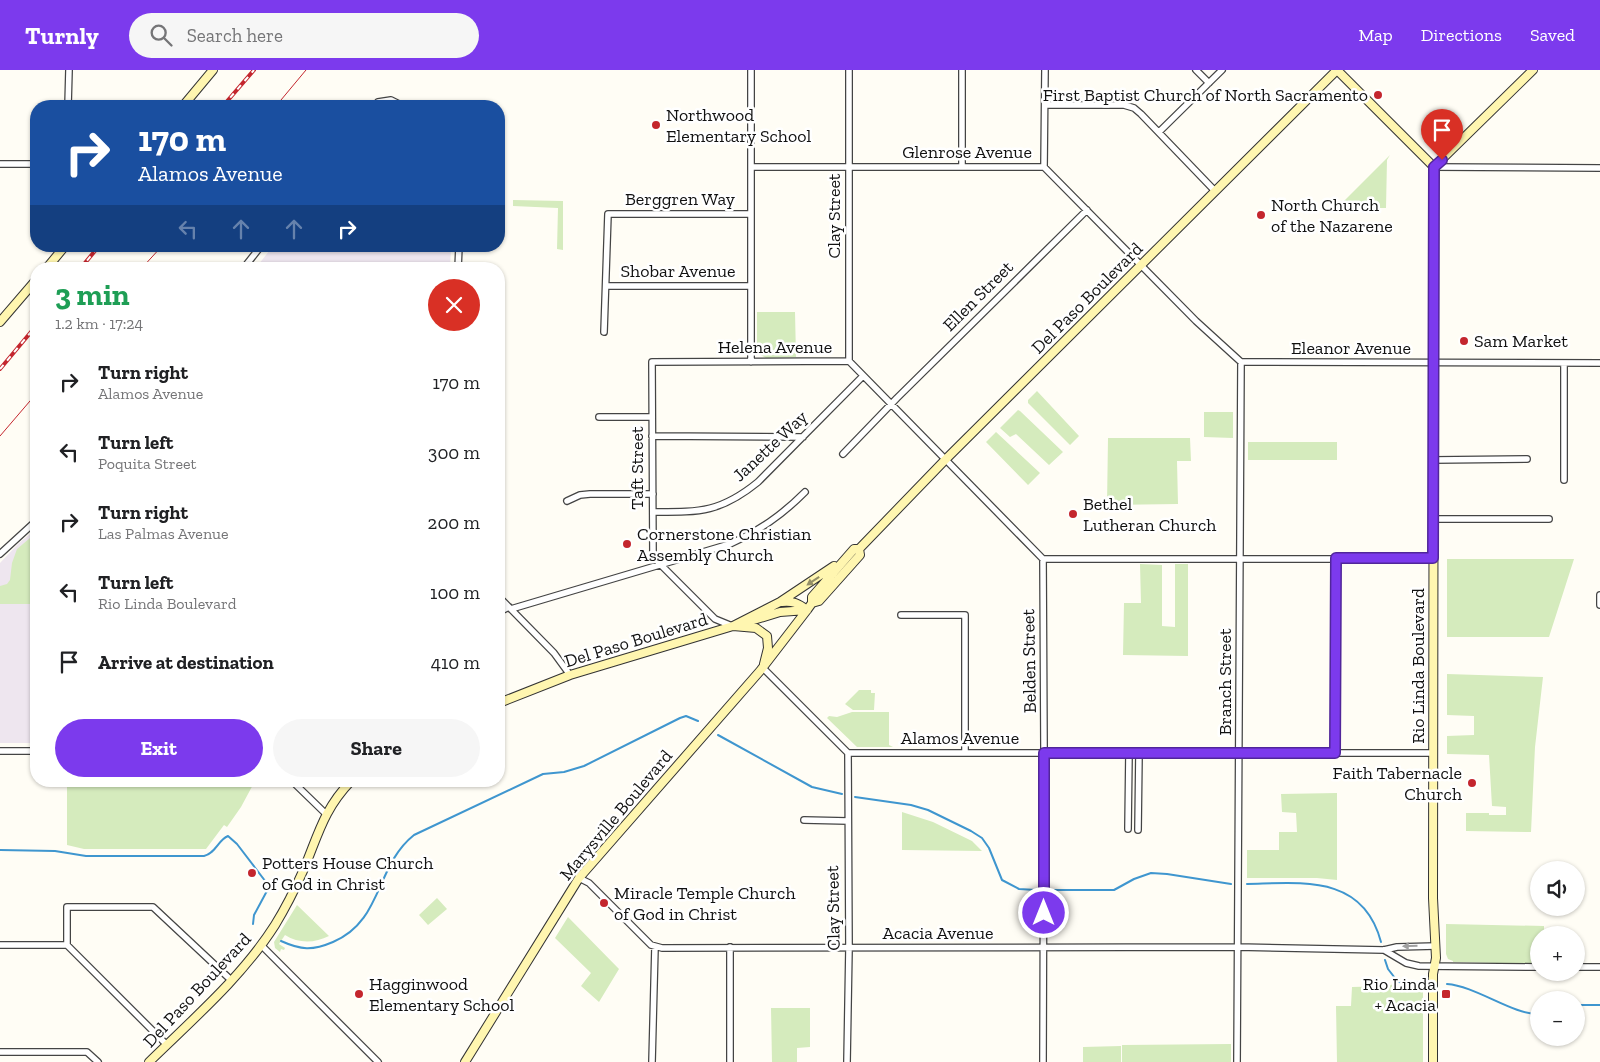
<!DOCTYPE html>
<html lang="en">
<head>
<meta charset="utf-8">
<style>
  body { margin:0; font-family:"Zilla Slab",serif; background:#f6f6f6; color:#202124; height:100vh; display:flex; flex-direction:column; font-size:19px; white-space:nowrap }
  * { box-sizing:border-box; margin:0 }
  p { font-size:16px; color:#757577 }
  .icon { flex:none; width:28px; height:28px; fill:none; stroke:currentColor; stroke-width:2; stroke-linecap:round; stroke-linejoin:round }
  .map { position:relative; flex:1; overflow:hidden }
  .sheet { position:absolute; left:30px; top:192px; width:475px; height:525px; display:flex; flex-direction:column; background:#fff; border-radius:20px; box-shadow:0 1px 4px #0004 }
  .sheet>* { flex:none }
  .hud { position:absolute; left:30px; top:30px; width:475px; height:152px; border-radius:20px; box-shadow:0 1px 4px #0004; background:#1a4fa0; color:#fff; overflow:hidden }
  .controls { position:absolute; left:1530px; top:791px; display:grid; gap:10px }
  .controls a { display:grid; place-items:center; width:55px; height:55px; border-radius:50%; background:#fff; box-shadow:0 1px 4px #0004; font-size:25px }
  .pin { position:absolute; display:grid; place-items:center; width:42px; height:42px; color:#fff; margin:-51px -21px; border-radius:50% 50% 50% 0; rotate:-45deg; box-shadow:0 0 5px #0007 }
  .pin .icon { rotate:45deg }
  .me { position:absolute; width:55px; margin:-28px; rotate:0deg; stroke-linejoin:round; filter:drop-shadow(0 0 4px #0008) }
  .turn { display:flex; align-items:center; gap:18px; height:105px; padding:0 25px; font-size:22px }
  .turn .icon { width:65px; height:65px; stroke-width:2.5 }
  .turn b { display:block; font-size:35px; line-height:42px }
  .lanes { display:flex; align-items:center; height:48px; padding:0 25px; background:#0003; justify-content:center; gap:25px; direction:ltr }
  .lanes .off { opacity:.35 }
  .round { display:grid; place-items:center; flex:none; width:52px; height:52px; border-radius:26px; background:#f6f6f6 }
  .headline { display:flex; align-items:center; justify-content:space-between; height:85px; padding:0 25px }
  h1 { font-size:30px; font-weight:800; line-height:38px; color:#1e9e55 }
  .action { display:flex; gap:10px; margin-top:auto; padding:10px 25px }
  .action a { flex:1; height:58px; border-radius:30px; background:#7c3aed; color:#fff; font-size:20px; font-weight:800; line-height:58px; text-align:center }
  .action a+a { background:#f6f6f6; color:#202124 }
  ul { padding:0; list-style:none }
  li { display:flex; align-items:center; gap:15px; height:70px; padding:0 25px }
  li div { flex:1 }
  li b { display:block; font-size:19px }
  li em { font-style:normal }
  header { display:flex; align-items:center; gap:30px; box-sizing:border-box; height:70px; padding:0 25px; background:#7c3aed; color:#fff }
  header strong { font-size:24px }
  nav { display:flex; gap:28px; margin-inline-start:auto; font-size:18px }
  .search { width:350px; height:45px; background:#f6f6f6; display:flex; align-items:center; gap:12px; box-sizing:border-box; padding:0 18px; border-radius:28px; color:#757577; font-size:19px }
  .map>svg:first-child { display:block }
</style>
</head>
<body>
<header>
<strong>Turnly</strong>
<div class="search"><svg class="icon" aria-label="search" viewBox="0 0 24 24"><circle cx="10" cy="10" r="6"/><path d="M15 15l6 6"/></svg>Search here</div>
<nav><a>Map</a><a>Directions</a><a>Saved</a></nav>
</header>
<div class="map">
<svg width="1600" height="992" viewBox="0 0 1600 992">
  <rect width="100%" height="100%" fill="#fffdf5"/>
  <path fill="#eee6ef" d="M273,176H451L450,199H255Z
    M36,459V673H0V493L19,473Z"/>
  <path fill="#d5ebbd" d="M1390,85L1387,90L1386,138H1337Z
    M513,130L563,131V180L557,179L558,138L513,136Z
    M757,242H795L796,287L766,288L757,283Z
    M1037,321L1079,366L1070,375L1028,333V330Z
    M1018,340L1020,341L1063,382L1049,395L1016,364L1010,367L1000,358Z
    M1204,342H1233V368L1204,367Z
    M996,362L1040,403L1028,415L986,372Z
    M1108,368H1190L1191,391H1177L1178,434L1107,435Z
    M1248,372H1337V390H1248Z
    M36,460V534H0V516L7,514L10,510L12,493L17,479L30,468Z
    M1447,489H1574L1549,567H1447Z
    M1140,494L1162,495V556L1175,557V494H1188V586L1123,585L1124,533H1141Z
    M1447,604L1543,607L1535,677L1531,762L1466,761V743H1489V745H1506V737L1492,736L1489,685L1447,684V666L1474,665V646L1447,645Z
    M859,620H871V623H875L874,640H853L845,634Z
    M852,642H889V675L893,677H857L827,648L829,646L837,647Z
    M67,711H255L241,737L227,757L224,755L206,779H84L67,775Z
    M1337,723V810L1317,808H1247V780H1279V762H1297L1296,743L1282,742L1281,724Z
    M902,742L933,752L972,771L982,781L902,780Z
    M437,828L447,839L428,855L419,845Z
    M297,835L329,866C315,873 299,874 285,865L279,874L285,878L284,880L281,879L280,882L275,878L274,872Z
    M568,847L619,899L599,932L581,916L591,903L555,868Z
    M1446,854L1544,856V865H1539V894L1453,892V891L1448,889L1446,884Z
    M1393,914L1408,920L1423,919V992H1337L1336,936H1351L1352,917L1389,916Z
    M771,938H810V977L797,978V992H772Z
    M1231,974V992H1122V975Z
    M1121,976V992H1083V977Z"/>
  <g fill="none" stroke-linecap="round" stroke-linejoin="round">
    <path stroke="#3f96cf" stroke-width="2" d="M718,665L812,717L842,724
      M855,727L911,735L928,740L971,761L982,768L989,778L1002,810L1019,819L1036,820
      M0,780L55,781L86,786H204C216,783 218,770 228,766L237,774L269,816L268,819L254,845L253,854
      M1247,814C1302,813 1363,804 1381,872
      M1053,820H1114L1134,809L1151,803L1167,804L1231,814
      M281,871C301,880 312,881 333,872C383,851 375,796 414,765L543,704L564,702L584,696L680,648L686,646L698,651
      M1385,890L1388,899L1398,912L1422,913
      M1447,914C1476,916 1513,945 1539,944
      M1576,935H1600"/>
    <g stroke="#444" stroke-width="8">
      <path id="street" d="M849,0V291
        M1196,0L1209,13
        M1045,35H1124L1134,38L1141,44L1215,121
        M68,36L69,0
        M375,36L378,32L391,30L403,36
        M1159,62L1222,0
        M0,94H36
        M751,97H1044L1196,251L1241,292L1600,293
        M962,97V0
        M1044,97L1045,0
        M1434,97L1600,98
        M243,199L261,176
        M458,199L459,176
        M606,216H751
        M604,262L608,144H751
        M751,292V0
        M1564,293V410
        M599,347H652
        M652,366L803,367
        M843,384L897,328L1087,140
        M1433,390L1527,389
        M567,431L580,425L590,424H653
        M653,442C699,442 720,443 758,412L863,306
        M1433,449H1549
        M0,484L36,451
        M1600,525V535
        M499,527L554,583L570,605
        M511,539L730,474C760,460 781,446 805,422
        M499,542L509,537
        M901,545H965V683
        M732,556L715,549L653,487L652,292L849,291L1043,489H1433
        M763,598L848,683H1433
        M0,681H36
        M1335,683L1336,489
        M292,711L326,744
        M804,750L848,751
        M1128,759L1129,683
        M1138,760L1139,683
        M579,808L589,813L651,875L662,878L1237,877L1384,880L1397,877L1436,876
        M0,875H67L167,975
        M67,875V837H153L231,910
        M261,875L378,992
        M1384,880L1406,893L1419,896L1539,897
        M1576,897H1600
        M0,982H87L98,992
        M652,992L655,877
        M730,992V877
        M847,992L849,878L848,683
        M1043,992L1044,677L1043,489
        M1237,992L1241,292"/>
    </g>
    <g stroke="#333" stroke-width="10">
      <path id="secondary" d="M1337,0L1434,97
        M183,36L213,0
        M46,199L65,176
        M0,252L36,210
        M859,479L946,389L1337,0
        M782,532C793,531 798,533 807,540
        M812,533L819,531L860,485L859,479
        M747,552L780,542L807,540
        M733,556L756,558L767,566L768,578L764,594
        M499,633L570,605L733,556L780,532L834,496
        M149,992C193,949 242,907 275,855C286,837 295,819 303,801C318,766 323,740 351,711
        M465,992L579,808L760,601L807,540L812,533V527L854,479H859
        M1433,992V904L1436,888L1433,828L1434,97L1533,0"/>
    </g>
    <use href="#street" stroke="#fff" stroke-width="5.5"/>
    <use href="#secondary" stroke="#fff6b0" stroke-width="8"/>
    <path stroke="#c4262e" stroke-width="1" d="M276,36L306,0
      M141,199L162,176
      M0,366L36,324"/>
    <g stroke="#c4262e" stroke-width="4">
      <path id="rail" d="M223,36L254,0
        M80,199L99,176
        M0,299L36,256"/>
    </g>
    <use href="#rail" stroke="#fff" stroke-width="2" stroke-dasharray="5.5" stroke-linecap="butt"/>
  </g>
  <defs><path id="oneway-solid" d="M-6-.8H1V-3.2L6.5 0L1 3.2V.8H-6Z" transform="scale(1.25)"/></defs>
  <use fill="#948f68" href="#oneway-solid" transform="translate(813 511) rotate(146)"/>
  <use fill="#a0a0a0" href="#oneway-solid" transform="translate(1410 876) rotate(179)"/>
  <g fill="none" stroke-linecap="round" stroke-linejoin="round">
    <g stroke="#51269a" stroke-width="12">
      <path id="route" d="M1044,843V683H1335L1336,488H1433L1434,97L1442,90"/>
    </g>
    <use href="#route" stroke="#7c3aed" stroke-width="9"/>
  </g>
  <g fill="#c4262e" stroke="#fff" stroke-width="2">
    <circle cx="1378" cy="25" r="5"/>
    <circle cx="656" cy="55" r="5"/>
    <circle cx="1261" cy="145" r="5"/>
    <circle cx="1464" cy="271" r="5"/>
    <circle cx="1073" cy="444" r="5"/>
    <circle cx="627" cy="474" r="5"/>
    <circle cx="1472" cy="713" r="5"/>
    <circle cx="252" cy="803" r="5"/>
    <circle cx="604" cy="833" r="5"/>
    <circle cx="359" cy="924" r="5"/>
    <rect x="1441" y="919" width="10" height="10" rx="2.5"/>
  </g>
  <g text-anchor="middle" stroke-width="5" stroke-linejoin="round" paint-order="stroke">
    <g font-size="18" fill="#111" stroke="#fff" text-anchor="start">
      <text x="1368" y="31" text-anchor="end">First Baptist Church of North Sacramento</text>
      <text x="666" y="51">Northwood<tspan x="666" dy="21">Elementary School</tspan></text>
      <text x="1271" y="141">North Church<tspan x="1271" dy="21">of the Nazarene</tspan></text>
      <text x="1474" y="277">Sam Market</text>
      <text x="1083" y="440">Bethel<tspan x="1083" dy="21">Lutheran Church</tspan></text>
      <text x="637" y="470">Cornerstone Christian<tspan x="637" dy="21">Assembly Church</tspan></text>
      <text x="1462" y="709" text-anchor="end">Faith Tabernacle<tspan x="1462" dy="21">Church</tspan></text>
      <text x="262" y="799">Potters House Church<tspan x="262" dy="21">of God in Christ</tspan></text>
      <text x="614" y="829">Miracle Temple Church<tspan x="614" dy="21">of God in Christ</tspan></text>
      <text x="369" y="920">Hagginwood<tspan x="369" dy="21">Elementary School</tspan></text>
      <text x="1436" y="920" text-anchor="end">Rio Linda<tspan x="1436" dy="21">+ Acacia</tspan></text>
    </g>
    <g font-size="18" fill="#111" stroke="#fff">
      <text x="967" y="88">Glenrose Avenue</text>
      <text x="680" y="135">Berggren Way</text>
      <text transform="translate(834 146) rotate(-90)" y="6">Clay Street</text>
      <text x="678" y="207">Shobar Avenue</text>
      <text transform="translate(978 226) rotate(-45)" y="6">Ellen Street</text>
      <text transform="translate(1087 228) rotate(-45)" y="6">Del Paso Boulevard</text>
      <text x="775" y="283">Helena Avenue</text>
      <text x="1351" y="284">Eleanor Avenue</text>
      <text transform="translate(770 376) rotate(-43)" y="6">Janette Way</text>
      <text transform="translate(637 398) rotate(-90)" y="6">Taft Street</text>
      <text transform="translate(636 570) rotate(-17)" y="6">Del Paso Boulevard</text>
      <text transform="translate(1029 591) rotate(-91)" y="6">Belden Street</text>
      <text transform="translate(1418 596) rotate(-90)" y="6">Rio Linda Boulevard</text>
      <text transform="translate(1225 612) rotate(-90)" y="6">Branch Street</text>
      <text x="960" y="674">Alamos Avenue</text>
      <text transform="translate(616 745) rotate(-50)" y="6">Marysville Boulevard</text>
      <text transform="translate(833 838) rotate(-91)" y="6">Clay Street</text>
      <text x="938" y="869">Acacia Avenue</text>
      <text transform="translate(197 920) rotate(-47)" y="6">Del Paso Boulevard</text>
    </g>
  </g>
</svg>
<div class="controls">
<a><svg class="icon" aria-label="sound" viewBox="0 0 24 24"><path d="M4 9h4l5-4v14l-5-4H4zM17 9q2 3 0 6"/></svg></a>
<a>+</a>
<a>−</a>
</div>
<div class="pin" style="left:1442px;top:90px;background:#d93025"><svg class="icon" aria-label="arrive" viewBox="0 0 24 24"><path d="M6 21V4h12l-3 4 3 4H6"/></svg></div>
<svg class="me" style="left:1044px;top:843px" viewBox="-20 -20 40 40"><circle r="17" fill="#7c3aed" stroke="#fff" stroke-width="3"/><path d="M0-11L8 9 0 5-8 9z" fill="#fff"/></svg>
<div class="hud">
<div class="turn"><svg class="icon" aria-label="right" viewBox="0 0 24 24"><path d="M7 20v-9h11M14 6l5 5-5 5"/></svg><div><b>170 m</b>Alamos Avenue</div></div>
<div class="lanes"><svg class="icon off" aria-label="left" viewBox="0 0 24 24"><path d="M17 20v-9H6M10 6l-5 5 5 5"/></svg><svg class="icon off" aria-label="ahead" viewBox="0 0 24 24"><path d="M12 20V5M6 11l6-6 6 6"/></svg><svg class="icon off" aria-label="ahead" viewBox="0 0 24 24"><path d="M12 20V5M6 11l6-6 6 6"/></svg><svg class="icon" aria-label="right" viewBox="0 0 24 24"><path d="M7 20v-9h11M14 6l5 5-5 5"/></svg></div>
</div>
<section class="sheet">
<div class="headline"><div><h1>3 min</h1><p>1.2 km · 17:24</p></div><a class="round" style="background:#d93025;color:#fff"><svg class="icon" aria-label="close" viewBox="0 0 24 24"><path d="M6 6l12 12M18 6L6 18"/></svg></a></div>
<ul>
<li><svg class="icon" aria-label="right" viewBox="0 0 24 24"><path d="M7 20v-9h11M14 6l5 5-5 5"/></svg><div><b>Turn right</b><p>Alamos Avenue</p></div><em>170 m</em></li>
<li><svg class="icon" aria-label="left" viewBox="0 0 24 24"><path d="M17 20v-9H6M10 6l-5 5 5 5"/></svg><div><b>Turn left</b><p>Poquita Street</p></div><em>300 m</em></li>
<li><svg class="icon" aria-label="right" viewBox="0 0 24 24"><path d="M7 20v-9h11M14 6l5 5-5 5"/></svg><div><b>Turn right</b><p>Las Palmas Avenue</p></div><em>200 m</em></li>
<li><svg class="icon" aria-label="left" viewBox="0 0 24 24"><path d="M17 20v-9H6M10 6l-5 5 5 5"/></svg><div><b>Turn left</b><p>Rio Linda Boulevard</p></div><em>100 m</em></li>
<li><svg class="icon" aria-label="arrive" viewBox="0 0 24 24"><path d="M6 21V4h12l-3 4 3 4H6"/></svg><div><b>Arrive at destination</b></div><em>410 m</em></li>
</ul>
<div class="action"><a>Exit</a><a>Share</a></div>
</section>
</div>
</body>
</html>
